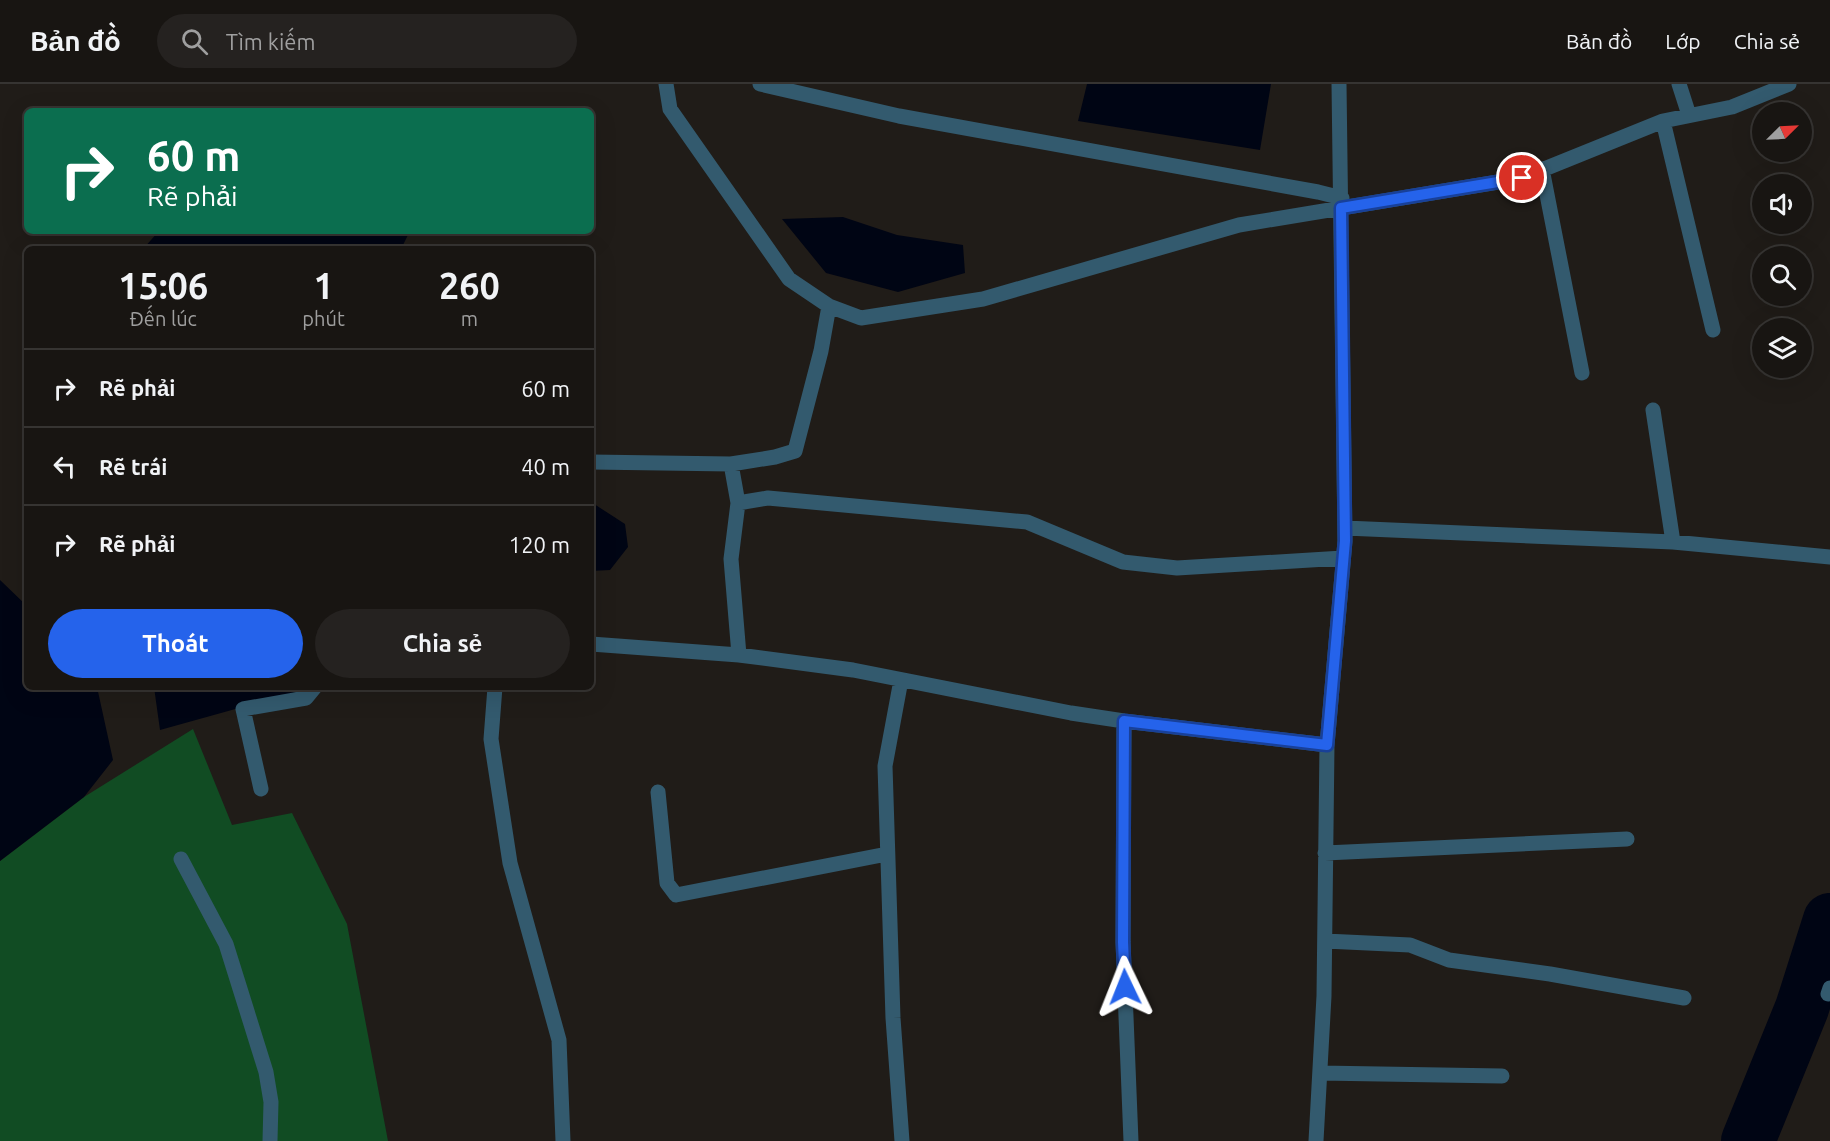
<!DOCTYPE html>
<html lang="vi">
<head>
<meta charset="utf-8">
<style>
  body { margin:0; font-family:Ubuntu,sans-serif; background:#252220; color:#f1f3f6; height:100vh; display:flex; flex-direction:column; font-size:22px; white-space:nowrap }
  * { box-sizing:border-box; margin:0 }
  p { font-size:20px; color:#9f9f9f }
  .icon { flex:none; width:33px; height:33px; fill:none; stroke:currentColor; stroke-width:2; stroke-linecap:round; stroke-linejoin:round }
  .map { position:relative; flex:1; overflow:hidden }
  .side { position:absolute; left:24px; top:162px; width:570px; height:444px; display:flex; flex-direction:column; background:#181512; border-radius:9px; box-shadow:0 6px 24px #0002,0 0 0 2px #363432 }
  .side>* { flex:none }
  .banner { position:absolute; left:24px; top:24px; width:570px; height:126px; border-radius:9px; box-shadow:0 6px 24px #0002,0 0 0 2px #363432; background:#0b6e4f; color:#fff; overflow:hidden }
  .needle { width:39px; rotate:66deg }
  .controls { position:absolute; left:1752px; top:18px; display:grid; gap:12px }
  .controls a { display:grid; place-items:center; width:60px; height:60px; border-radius:50%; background:#181512; box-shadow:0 6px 24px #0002,0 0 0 2px #363432; font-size:30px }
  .pin { position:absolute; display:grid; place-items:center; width:51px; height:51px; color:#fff; margin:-26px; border:3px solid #fff; border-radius:50%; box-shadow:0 2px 6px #0007 }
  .me { position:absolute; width:66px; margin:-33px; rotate:358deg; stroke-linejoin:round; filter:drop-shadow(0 0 4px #0008) }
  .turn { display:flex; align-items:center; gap:21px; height:126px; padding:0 24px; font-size:27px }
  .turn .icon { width:78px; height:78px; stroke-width:2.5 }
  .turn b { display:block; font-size:42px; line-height:51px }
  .eta { display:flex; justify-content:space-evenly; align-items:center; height:102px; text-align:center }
  .eta b { font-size:36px; font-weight:700; line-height:42px }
  .action { display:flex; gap:12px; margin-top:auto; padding:12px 24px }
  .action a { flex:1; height:69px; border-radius:36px; background:#2563eb; color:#fff; font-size:24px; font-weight:700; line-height:69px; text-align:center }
  .action a+a { background:#252220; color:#f1f3f6 }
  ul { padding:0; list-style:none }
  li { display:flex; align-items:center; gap:18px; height:78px; padding:0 24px; border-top:2px solid #363432 }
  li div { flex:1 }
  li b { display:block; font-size:22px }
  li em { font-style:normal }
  header { display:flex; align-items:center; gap:36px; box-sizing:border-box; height:84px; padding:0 30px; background:#181512; border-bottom:2px solid #363432 }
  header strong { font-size:28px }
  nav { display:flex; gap:33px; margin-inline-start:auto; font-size:21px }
  .search { width:420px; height:54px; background:#252220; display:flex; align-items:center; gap:15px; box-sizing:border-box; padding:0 21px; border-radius:33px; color:#9f9f9f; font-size:22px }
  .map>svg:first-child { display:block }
</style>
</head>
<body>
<header>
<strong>Bản đồ</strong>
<div class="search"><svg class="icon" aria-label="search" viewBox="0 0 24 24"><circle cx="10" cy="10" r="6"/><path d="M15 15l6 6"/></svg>Tìm kiếm</div>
<nav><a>Bản đồ</a><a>Lớp</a><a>Chia sẻ</a></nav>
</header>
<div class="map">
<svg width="1830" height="1057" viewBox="0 0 1830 1057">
  <rect width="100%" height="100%" fill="#201c18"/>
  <path fill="#114c23" d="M193,645L232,741L292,729L347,840L388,1057H0V777L84,713Z"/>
  <path fill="#000514" d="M1087,0H1271L1260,66L1078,37Z
    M843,133L897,151L963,161L965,189L898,208L826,189L782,135Z
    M159,147H410L401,165H143Z
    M591,418L625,440L628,463L610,486L591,487Z
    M0,496L27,522V603H97L113,676L84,713L0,777Z
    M154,603H300V607L160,646Z"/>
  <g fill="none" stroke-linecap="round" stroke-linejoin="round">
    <path stroke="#000514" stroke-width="9" d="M1807,907L1830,918"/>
    <path stroke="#000514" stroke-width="54" d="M1748,1057L1802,924L1830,836"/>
    <path stroke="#335a6e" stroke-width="15" d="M666,0L670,25L789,195L829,222L861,234L983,215L1239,141L1522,94L1663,37L1732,23L1789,0
      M760,0L899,32L1318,108L1342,114
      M1679,0L1689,31
      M1663,37L1713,246
      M1542,85L1582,289
      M1653,326L1673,458
      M591,378L731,380
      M738,419L768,414L1027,438L1123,478L1177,484L1343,474
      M1345,444L1673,458L1830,473
      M591,560L739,571L853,586L1071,629L1124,637L1327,661
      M739,571L731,475L738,419L731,380L775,373L795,367L821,267L829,222
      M901,596L885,682L893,934L902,1057
      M495,603L491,655L510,779L559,956L563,1057
      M1124,637L1123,858L1131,1057
      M261,705L243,625L306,614L315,603
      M658,708L667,799L676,811L887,770
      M1325,769L1627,755
      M181,775L226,860L266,988L271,1018L270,1057
      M1325,857L1410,861L1449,876L1550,890L1684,914
      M1828,910L1830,904
      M1320,989L1502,992
      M1316,1057L1324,912L1327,661L1345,457L1339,0"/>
  </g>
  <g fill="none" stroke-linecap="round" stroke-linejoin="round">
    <g stroke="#184099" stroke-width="15">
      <path id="route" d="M1125,903L1123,858L1124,637L1327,661L1345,457L1341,124L1522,94"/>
    </g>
    <use href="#route" stroke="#2563eb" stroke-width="10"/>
  </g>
</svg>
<div class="controls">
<a><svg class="needle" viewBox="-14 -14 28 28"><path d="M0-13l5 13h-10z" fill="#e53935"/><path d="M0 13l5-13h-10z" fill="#9f9f9f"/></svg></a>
<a><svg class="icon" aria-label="sound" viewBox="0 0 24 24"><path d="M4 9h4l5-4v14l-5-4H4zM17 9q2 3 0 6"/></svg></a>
<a><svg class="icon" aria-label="search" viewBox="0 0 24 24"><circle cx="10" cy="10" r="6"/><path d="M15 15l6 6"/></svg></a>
<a><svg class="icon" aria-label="layers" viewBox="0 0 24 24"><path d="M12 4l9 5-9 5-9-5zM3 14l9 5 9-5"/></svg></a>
</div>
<div class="pin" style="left:1522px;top:94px;background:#d93025"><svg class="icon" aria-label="arrive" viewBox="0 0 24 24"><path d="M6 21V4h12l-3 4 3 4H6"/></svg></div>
<svg class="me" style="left:1125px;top:903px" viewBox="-20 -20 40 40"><path d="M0-17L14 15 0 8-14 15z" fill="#2563eb" stroke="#fff" stroke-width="4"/></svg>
<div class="banner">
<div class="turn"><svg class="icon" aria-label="right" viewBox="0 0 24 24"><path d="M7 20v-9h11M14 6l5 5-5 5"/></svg><div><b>60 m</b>Rẽ phải</div></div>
</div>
<section class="side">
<div class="eta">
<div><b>15:06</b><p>Đến lúc</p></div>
<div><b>1</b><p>phút</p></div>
<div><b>260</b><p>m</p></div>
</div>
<ul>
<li><svg class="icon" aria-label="right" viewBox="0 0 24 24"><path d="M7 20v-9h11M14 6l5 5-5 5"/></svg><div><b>Rẽ phải</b></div><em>60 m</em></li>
<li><svg class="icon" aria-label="left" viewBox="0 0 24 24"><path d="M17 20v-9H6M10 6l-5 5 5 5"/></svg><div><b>Rẽ trái</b></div><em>40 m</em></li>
<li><svg class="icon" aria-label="right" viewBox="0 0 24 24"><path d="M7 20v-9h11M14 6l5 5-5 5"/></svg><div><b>Rẽ phải</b></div><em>120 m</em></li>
</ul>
<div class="action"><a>Thoát</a><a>Chia sẻ</a></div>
</section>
</div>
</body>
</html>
